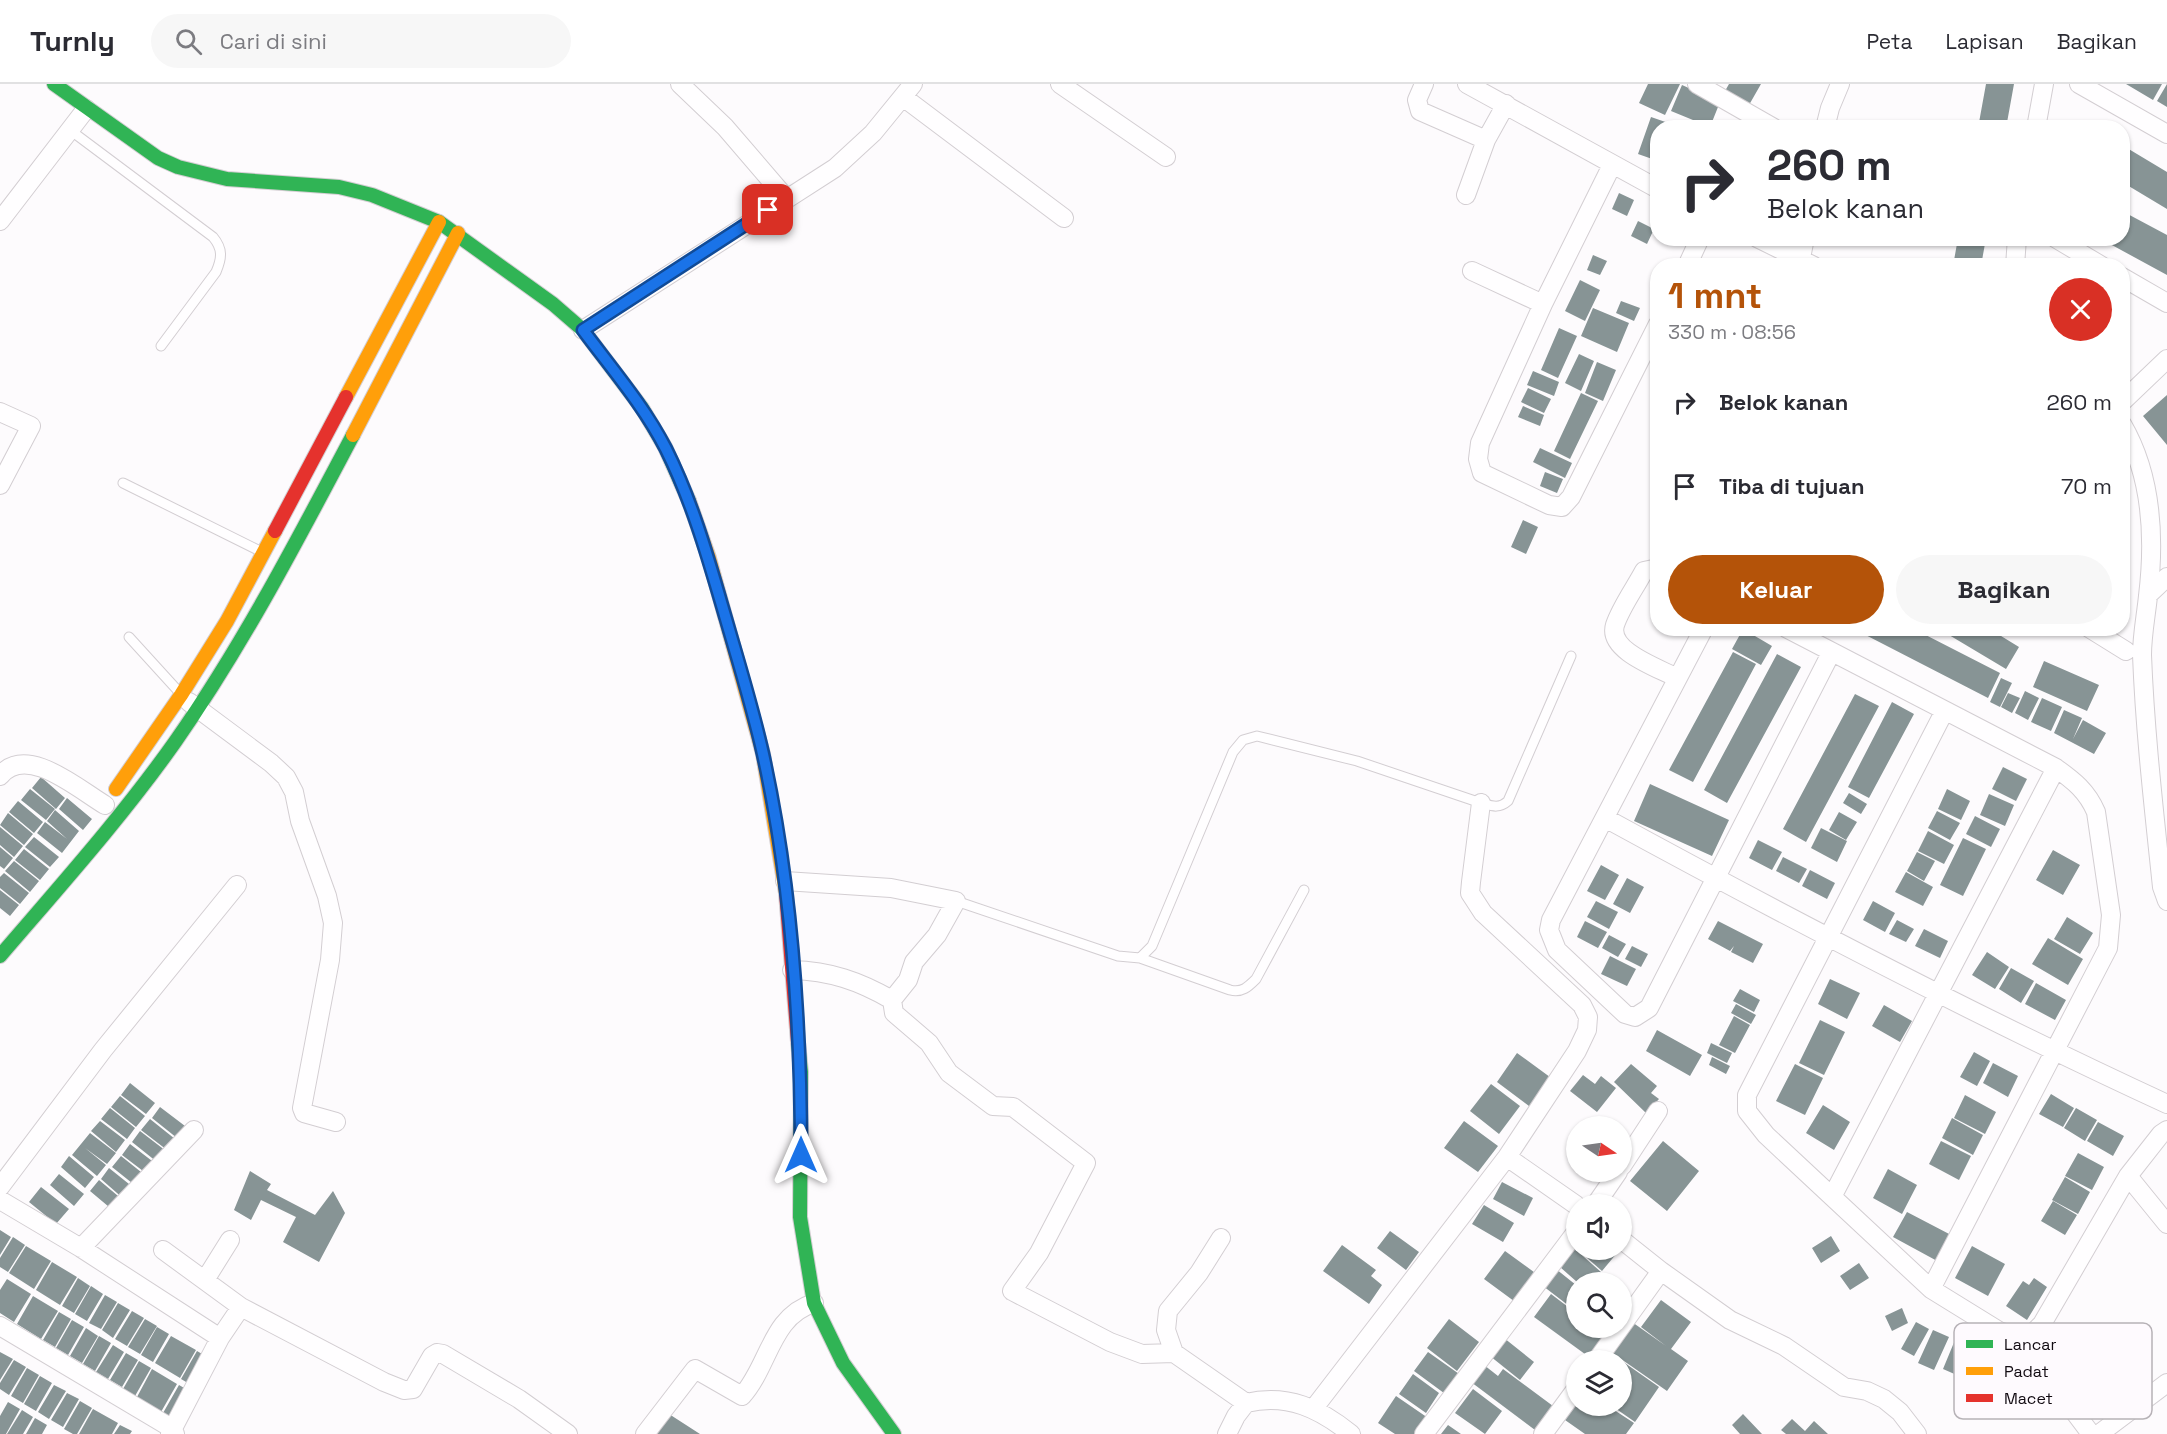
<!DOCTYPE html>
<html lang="id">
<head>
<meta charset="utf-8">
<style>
  body { margin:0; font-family:"Space Grotesk",sans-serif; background:#f7f7f7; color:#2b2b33; height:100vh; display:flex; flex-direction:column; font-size:22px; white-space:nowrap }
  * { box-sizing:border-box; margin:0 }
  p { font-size:20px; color:#7c7c81 }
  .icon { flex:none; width:33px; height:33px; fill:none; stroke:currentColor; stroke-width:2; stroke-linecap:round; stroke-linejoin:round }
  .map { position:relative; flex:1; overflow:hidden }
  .panel { position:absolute; left:1650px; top:174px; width:480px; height:378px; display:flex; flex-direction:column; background:#fff; border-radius:24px; box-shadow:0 2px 4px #0004 }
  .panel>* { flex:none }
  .top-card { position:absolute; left:1650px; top:36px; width:480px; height:126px; border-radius:24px; box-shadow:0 2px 4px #0004; background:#fff; color:#2b2b33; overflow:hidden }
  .needle { width:39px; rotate:103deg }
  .buttons { position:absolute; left:1566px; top:1032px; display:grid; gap:12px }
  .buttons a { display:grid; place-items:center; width:66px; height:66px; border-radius:50%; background:#fff; box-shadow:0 2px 4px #0004; font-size:30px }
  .pin { position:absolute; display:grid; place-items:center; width:51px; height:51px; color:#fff; margin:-26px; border-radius:12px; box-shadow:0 3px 9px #0006 }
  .me { position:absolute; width:66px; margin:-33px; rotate:0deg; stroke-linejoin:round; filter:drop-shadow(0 0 4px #0008) }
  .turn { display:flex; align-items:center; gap:21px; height:126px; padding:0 18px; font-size:27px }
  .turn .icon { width:78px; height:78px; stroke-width:2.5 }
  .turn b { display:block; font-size:42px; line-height:51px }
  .round { display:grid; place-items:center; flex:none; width:63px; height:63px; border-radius:32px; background:#f7f7f7 }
  .overview { display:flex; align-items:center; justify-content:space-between; height:102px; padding:0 18px }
  h1 { font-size:36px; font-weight:700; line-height:45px; color:#b45309 }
  .primary-button { display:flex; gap:12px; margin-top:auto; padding:12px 18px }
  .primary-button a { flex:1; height:69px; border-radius:36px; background:#b45309; color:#fff; font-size:24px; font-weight:700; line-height:69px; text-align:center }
  .primary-button a+a { background:#f7f7f7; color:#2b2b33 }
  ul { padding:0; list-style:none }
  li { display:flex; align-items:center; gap:18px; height:84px; padding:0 18px }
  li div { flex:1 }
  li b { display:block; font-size:22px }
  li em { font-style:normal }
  header { display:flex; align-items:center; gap:36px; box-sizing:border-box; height:84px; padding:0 30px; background:#fff; border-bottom:2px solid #e1e1e2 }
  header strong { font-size:28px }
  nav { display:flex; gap:33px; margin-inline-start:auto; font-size:21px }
  .search { width:420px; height:54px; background:#f7f7f7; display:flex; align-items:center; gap:15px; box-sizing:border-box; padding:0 21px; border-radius:33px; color:#7c7c81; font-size:22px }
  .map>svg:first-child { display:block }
</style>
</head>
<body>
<header>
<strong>Turnly</strong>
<div class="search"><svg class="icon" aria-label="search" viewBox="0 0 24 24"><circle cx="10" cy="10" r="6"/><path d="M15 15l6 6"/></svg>Cari di sini</div>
<nav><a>Peta</a><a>Lapisan</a><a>Bagikan</a></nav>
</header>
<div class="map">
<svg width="2167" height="1350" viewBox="0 0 2167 1350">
  <rect width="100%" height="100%" fill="#fdfbfd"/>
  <path fill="#879495" d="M1648,0H1680L1665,31L1639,19Z
    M1729,0H1761L1749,21L1725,7Z
    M1986,0H2014L2006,44H1978Z
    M2126,0H2162L2153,16Z
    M2167,0V23L2157,17Z
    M1682,1L1720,18L1710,43L1671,27Z
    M1651,33L1680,43L1658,44V77L1638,70Z
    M2122,61L2167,88V125L2122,98Z
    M1619,109L1634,116L1627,132L1612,125Z
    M2122,127L2167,151V191L2099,154H2122Z
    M1638,137L1654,145L1647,160L1631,152Z
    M1958,154H1986L1981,182H1953Z
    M1593,171L1607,177L1600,191L1587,186Z
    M1580,196L1600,206L1585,237L1565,227Z
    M1621,217L1640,224L1634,237L1616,229Z
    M1593,224L1629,239L1617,268L1581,252Z
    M1559,244L1577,252L1558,294L1541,286Z
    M1579,270L1594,277L1581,307L1565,299Z
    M1597,278L1616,286L1603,317L1585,309Z
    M1533,287L1559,298L1554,312L1527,301Z
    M1528,304L1551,315L1544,329L1521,318Z
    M1581,309L1598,317L1570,375L1554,367Z
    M2167,311V361L2143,332Z
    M1523,322L1544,331L1540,342L1518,333Z
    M1540,364L1572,379L1565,394L1533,378Z
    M1545,388L1563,395L1557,409L1540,402Z
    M1523,436L1538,443L1526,470L1511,463Z
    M1852,544H1912L2000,589L1988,614Z
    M1946,544H1988L2019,563L2006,585L1944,548Z
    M1743,545L1772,562L1761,581L1732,565Z
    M1733,568L1756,580L1693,698L1669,686Z
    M1777,570L1801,583L1727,719L1704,706Z
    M2044,577L2099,601L2087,627L2033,603Z
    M2001,594L2012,599L2000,623L1990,618Z
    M2025,607L2039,614L2028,636L2015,629Z
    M2008,609L2020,614L2012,629L2001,623Z
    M1855,610L1879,622L1806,758L1783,745Z
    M2042,614L2062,623L2051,647L2031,638Z
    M1892,618L1914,630L1869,714L1848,703Z
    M2064,626L2082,634L2073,655L2083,636L2106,649L2094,670L2054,649Z
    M2003,683L2027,695L2016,717L1992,705Z
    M41,693L65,714L56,725L32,704Z
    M1650,700L1729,736L1712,772L1634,737Z
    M30,705L55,725L46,736L21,716Z
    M1947,705L1970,717L1961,736L1938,725Z
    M1849,709L1867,720L1861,730L1843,719Z
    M1989,710L2014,721L2005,742L1980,731Z
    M67,714L92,735L83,746L59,725Z
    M18,717L43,738L34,749L9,728Z
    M55,726L79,747L62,769L37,749L45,738L67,755L47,737Z
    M1937,727L1960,739L1950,756L1928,744Z
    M1839,728L1857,738L1846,756L1829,746Z
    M8,729L33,750L24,761L0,741Z
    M1975,732L2000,745L1991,763L1966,750Z
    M0,743L23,762L14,773L0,761Z
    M1821,744L1847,757L1837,778L1811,764Z
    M1928,747L1954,761L1944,780L1918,767Z
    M34,753L59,773L50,783L25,763Z
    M1963,754L1986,765L1963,812L1940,801Z
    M1758,756L1782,768L1772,786L1749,774Z
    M0,763L13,774L4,785L0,782Z
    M24,765L49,785L40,796L15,776Z
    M2053,766L2080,781L2063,811L2036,796Z
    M1917,768L1935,777L1924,797L1907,787Z
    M1783,773L1807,785L1799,799L1776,787Z
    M14,777L39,797L30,808L5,787Z
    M1601,781L1619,791L1605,816L1587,807Z
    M1810,786L1835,799L1827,815L1802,802Z
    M1906,788L1933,803L1923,822L1895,808Z
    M4,789L29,809L20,820L0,804V793Z
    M1627,794L1644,803L1630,829L1613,820Z
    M0,806L19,821L10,832L0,824Z
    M1596,817L1618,828L1609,845L1587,833Z
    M1873,817L1895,829L1885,848L1863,836Z
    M2067,833L2093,849L2080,870L2054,855Z
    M1897,836L1914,845L1906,858L1889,850Z
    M1585,837L1607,848L1598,864L1577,853Z
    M1718,837L1763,860L1753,879L1731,868L1734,862L1730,867L1708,855Z
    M1924,845L1948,857L1940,874L1915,862Z
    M1609,851L1626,860L1618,873L1602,864Z
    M2048,854L2083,875L2068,901L2032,880Z
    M1632,862L1648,870L1641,883L1625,875Z
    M1987,868L2009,883L1995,905L1972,891Z
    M1610,872L1636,885L1627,902L1601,890Z
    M2011,884L2034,897L2021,919L1999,905Z
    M1830,895L1860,909L1847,935L1818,920Z
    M2036,899L2066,916L2055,936L2025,920Z
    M1740,905L1760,916L1754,928L1733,917Z
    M1736,920L1756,931L1751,940L1731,929Z
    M1884,921L1912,937L1900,958L1872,942Z
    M1734,932L1750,941L1735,969L1719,961Z
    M1820,936L1845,948L1824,991L1799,979Z
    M1657,946L1702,971L1690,992L1646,967Z
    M1711,959L1732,969L1727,979L1707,969Z
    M1974,968L1990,977L1977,1002L1960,993Z
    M1517,969L1554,996L1533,1025L1497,998Z
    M1712,973L1730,982L1726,990L1709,981Z
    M1993,979L2018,992L2008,1013L1983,999Z
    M1631,980L1657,1002L1651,1009L1659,1015L1646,1029L1614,998Z
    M1795,980L1823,994L1805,1031L1776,1017Z
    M1583,991L1595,1000L1601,992L1616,1004L1597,1028L1570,1007Z
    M130,999L155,1019L146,1030L121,1011Z
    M1491,1000L1520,1022L1499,1050L1470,1027Z
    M2051,1010L2074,1024L2063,1043L2039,1030Z
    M1965,1011L1996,1028L1985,1050L1954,1034Z
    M120,1012L145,1032L136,1043L111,1023Z
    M1823,1021L1850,1038L1834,1066L1806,1049Z
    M160,1023L185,1042L177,1054L152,1034Z
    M110,1024L135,1044L127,1055L101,1035Z
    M2076,1024L2097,1036L2085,1057L2064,1044Z
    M1952,1034L1983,1051L1973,1071L1942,1054Z
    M150,1035L175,1055L167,1066L141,1046Z
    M100,1037L125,1056L116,1068L91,1047Z
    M1464,1037L1498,1062L1478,1088L1444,1064Z
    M2098,1038L2124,1052L2113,1072L2087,1057Z
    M140,1047L166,1067L157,1078L132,1058Z
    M90,1049L116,1069L107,1080L85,1064L106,1081L97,1092L72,1071Z
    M1663,1057L1699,1087L1667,1127L1630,1097Z
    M1941,1057L1971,1072L1959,1096L1929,1080Z
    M130,1060L156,1080L147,1090L122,1071Z
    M2078,1069L2104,1083L2092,1106L2065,1092Z
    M69,1072L94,1093L85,1104L61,1083Z
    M121,1072L146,1092L137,1103L112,1083Z
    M109,1084L134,1104L125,1116L101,1095Z
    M1888,1085L1917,1101L1902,1130L1873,1114Z
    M250,1087L271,1100L267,1106L315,1131L333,1107L345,1129L319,1178L283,1158L296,1133L261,1116L251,1136L234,1126Z
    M1589,1088H1612L1605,1099Z
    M59,1090L84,1110L74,1122L50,1101Z
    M2065,1093L2090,1108L2078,1130L2052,1116Z
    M99,1096L124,1117L115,1128L90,1107Z
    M1502,1098L1533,1114L1524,1132L1493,1115Z
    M41,1103L69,1125L56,1140L29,1118Z
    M2053,1117L2077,1131L2065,1151L2041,1137Z
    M1484,1121L1514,1139L1503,1158L1472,1140Z
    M1907,1128L1953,1152L1939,1178L1893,1153Z
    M0,1146L11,1153L0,1171Z
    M1390,1147L1419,1168L1406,1186L1377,1164Z
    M1831,1152L1840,1167L1821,1179L1812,1164Z
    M13,1153L25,1161L8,1188L0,1183V1174Z
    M1342,1161L1376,1186L1371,1192L1382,1201L1369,1220L1323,1187Z
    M26,1162L51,1177L34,1205L9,1189Z
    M1972,1162L2005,1180L1988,1212L1955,1194Z
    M1575,1165L1601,1188L1591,1198H1577L1560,1183Z
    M1578,1166H1613L1617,1169L1602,1187Z
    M1505,1167L1538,1191L1518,1220L1484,1195Z
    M52,1178L77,1193L60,1221L36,1206Z
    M1859,1179L1869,1194L1850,1206L1840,1192Z
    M1556,1185L1576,1201V1221L1573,1225L1543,1202Z
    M78,1194L90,1202L74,1229L62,1222Z
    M2034,1194L2047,1203L2027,1236L2006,1222L2023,1197L2029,1201Z
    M7,1195L31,1210L14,1238L0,1229V1206Z
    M91,1202L103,1210L87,1237L75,1230Z
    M1551,1210L1576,1229V1244H1595L1605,1251L1589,1273L1534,1233Z
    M105,1211L117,1218L101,1245L89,1239Z
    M33,1212L58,1227L41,1255L17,1240Z
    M1661,1216L1691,1238L1671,1265L1688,1277L1667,1307L1611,1268L1632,1238L1666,1262L1641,1243Z
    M118,1219L130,1226L113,1254L102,1246Z
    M1902,1224L1908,1239L1892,1247L1885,1232Z
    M132,1227L144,1234L127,1262L115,1255Z
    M59,1228L71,1235L55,1263L43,1256Z
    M145,1235L157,1242L140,1270L128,1263Z
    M1449,1235L1479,1258L1457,1287L1427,1264Z
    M72,1236L84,1243L68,1271L56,1264Z
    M1916,1238L1929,1245L1914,1272L1901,1265Z
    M157,1243L169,1250L153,1278L141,1271Z
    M86,1244L98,1252L82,1279L70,1272Z
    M1933,1246L1949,1253L1934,1286L1918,1279Z
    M99,1252L111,1259L95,1287L83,1280Z
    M171,1252L196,1266L180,1294L155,1279Z
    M1504,1254L1534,1278L1520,1296L1490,1272Z
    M1955,1256L1971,1262L1959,1292L1943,1285Z
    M113,1261L124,1268L108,1295L96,1288Z
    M197,1267L209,1274L193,1302L181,1295Z
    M0,1268L13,1275L0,1296Z
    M1428,1268L1462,1292L1448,1312L1414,1287Z
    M126,1269L138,1276L122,1303L110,1296Z
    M14,1276L26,1283L9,1311L0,1305V1299Z
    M139,1277L151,1284L135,1312L123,1305Z
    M1622,1277L1659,1303L1635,1338L1612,1322H1622Z
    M1484,1281L1498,1292L1503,1285L1553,1322L1535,1346L1471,1298Z
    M27,1284L39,1291L23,1319L11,1312Z
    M152,1285L177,1300L161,1328L137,1313Z
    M1413,1290L1439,1309L1426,1329L1399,1310Z
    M40,1292L52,1299L36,1327L24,1320Z
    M54,1301L66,1307L49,1335L38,1328Z
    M179,1301L191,1308L175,1336L163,1329Z
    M1473,1305L1502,1327L1485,1350L1455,1329Z
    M67,1309L79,1315L63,1343L51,1336Z
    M1396,1312L1431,1336L1422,1350H1395L1378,1339Z
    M80,1317L92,1324L77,1350H73L64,1345Z
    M8,1318L20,1325L6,1350H0V1332Z
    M1576,1319V1322H1608L1634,1339L1626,1350H1585L1565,1336Z
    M93,1325L118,1339L112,1350H79Z
    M22,1326L33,1333L23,1350H7Z
    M669,1330L700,1350H657Z
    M1743,1330L1762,1350H1740L1732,1341Z
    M35,1334L47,1341L42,1350H26Z
    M1792,1335L1805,1347L1814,1337L1828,1350H1786L1781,1346Z
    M120,1341L132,1347L130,1350H114Z
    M1448,1341L1461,1350H1441Z"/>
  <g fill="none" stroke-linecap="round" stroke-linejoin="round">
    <g stroke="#d3ced2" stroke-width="11">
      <path id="lane" d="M70,46L213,153C223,165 222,174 216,188L161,262
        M123,399L262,468
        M129,553L180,609
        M956,817L1118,872L1140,874L1152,862L1233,668L1243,656L1257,652L1357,677L1481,719C1492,722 1499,725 1508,717L1571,572
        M1140,874L1230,906C1242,909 1248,903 1256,895L1304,806"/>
    </g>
    <g stroke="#d3ced2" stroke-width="20">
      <path id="street" d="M680,0L725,43L786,114
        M1060,0L1166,73
        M1424,0L1417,16L1420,27L1486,56
        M1467,0L1658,105
        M1697,0L1774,44
        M2079,0L2167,50
        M903,13L1064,134
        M1825,44L1830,24L1840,0
        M2036,44L2044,0
        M1612,81L1543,220L1480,359L1478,375L1482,389L1549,421L1562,423L1571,413L1658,240
        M1466,111L1486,56L1506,20
        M0,137L86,25
        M1757,154L1814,182
        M2055,154L2102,182
        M1801,174L1805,154
        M1687,182L1700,154
        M2015,182L2017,154
        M1472,187L1543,220
        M2122,193L2167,219
        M583,246L835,84L873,49L913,0
        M2122,318L2167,275
        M0,328L31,342L0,401
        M2122,340C2152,391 2155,454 2148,512C2146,532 2142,551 2142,571C2145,649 2154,726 2162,803L2167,817
        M1658,484L1644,487C1635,504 1621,523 1615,541C1607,567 1659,584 1677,594
        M2148,511L2167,493
        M1704,544L1551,836L1549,846L1557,866L1625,930L1635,933L1649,924L1831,569
        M1786,544L2056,684C2074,697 2087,707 2096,728L2111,831L2108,864L1931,1205
        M2089,544L2126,567
        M189,618L271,679L286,693L294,708L300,737L327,812L333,839L330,876L302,1024L304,1029L336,1038
        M1944,628L1747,1011V1027L1766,1051L1931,1205L1999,1247L2018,1253L2032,1250L2042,1240L2128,1092L2161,1050L2167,1046
        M0,692C26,659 78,705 105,721
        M1605,734C1790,835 1976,932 2167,1020
        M785,797L891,804L956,817L937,851L914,878L908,896L892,916L894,929L929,959L949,989L993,1022L1013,1023L1086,1079L1039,1169L1012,1207L1110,1258L1142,1270L1174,1269L1246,1319
        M792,886C830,887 859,897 892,916
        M1507,1073L1576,1121
        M1622,1082L1658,1027
        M2128,1092L2167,1140
        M0,1103L103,966L237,801
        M1833,1111L2056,684
        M0,1116L81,1164L220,1254
        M1596,1120L1618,1088
        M81,1164L194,1046
        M163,1166L241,1223L384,1298L404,1306L413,1305L432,1272L437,1269L443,1270L519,1315L568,1350
        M1661,1187L1730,1236L1784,1262L1844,1303L1867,1307L1884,1315L1900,1328L1917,1350
        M205,1196L230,1156
        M0,1242L173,1345L175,1350
        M2018,1253L2091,1350
        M1174,1269L1166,1246L1168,1227L1199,1189L1221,1154
        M1597,1276L1661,1187L1622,1156
        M1314,1324L1507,1073L1577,967L1587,946L1588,933L1582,921L1483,829L1470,809L1471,798L1481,719
        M170,1350L220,1254L241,1223
        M645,1350L695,1285L742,1312C769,1282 771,1232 814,1219
        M1227,1350L1236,1332L1246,1319C1288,1309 1320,1325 1351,1350
        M1424,1350L1576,1148
        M1543,1350L1576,1305
        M2099,1350L2167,1299"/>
    </g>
    <g stroke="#d3ced2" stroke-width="16">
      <path id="fast" d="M54,0L158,74L178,83L227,95L339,103L372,111L439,138L553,220L583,246L642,324L665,363L689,417
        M0,872C60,802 122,733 175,658C243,561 298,455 353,351
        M798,958L801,988L800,1133L814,1219L843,1279L894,1350"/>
    </g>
    <g stroke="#d3ced2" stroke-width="16">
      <path id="slow" d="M346,313L439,138
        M353,351L458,149
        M689,417L709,474L763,670L786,809
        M116,705L181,611L227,537L275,447"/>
    </g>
    <g stroke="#d3ced2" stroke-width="16">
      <path id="jam" d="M275,447L346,313
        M786,809L798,958"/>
    </g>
    <use href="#lane" stroke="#fffeff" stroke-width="9"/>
    <use href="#street" stroke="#fffeff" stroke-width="18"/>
    <use href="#fast" stroke="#30b455" stroke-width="14"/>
    <use href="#slow" stroke="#ff9f0a" stroke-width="14"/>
    <use href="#jam" stroke="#e5322d" stroke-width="14"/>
  </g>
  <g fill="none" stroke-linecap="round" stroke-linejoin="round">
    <g stroke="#114b97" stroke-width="15">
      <path id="route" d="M768,126L583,246C612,285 644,322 666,365C693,419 709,477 726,535C739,580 753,625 763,670C792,801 801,938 801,1071"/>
    </g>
    <use href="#route" stroke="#1a73e8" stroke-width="10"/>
  </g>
  <rect x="1954" y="1239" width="198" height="96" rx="9" fill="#fefafe" stroke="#b7b2b7" stroke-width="1.5"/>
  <rect x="1966" y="1256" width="27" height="8" fill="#30b455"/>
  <rect x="1966" y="1283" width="27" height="8" fill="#ff9f0a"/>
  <rect x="1966" y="1310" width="27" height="8" fill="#e5322d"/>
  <g font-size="16" fill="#110a11">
    <text x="2004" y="1266">Lancar</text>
    <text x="2004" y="1293">Padat</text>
    <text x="2004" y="1320">Macet</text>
  </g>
</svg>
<div class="buttons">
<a><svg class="needle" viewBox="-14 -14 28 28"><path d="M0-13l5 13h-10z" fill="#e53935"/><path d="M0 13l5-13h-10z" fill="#7c7c81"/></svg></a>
<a><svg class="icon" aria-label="sound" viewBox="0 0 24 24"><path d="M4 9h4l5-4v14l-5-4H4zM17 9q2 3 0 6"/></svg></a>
<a><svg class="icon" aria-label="search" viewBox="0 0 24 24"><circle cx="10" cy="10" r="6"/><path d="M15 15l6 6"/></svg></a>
<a><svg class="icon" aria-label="layers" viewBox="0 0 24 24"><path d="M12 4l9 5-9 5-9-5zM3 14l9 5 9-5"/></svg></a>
</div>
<div class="pin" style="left:768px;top:126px;background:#d93025"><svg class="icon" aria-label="arrive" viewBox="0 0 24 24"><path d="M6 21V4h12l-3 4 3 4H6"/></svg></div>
<svg class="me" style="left:801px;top:1071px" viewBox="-20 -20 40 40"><path d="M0-17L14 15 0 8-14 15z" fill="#1a73e8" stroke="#fff" stroke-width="4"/></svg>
<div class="top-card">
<div class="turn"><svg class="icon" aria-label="right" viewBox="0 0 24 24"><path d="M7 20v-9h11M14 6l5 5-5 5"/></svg><div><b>260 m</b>Belok kanan</div></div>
</div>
<section class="panel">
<div class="overview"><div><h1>1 mnt</h1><p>330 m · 08:56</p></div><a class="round" style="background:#d93025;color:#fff"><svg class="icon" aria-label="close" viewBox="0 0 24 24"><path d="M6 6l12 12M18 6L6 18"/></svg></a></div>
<ul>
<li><svg class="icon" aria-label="right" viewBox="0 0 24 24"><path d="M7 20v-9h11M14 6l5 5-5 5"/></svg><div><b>Belok kanan</b></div><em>260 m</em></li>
<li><svg class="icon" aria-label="arrive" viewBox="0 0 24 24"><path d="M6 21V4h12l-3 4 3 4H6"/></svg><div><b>Tiba di tujuan</b></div><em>70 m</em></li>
</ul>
<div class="primary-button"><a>Keluar</a><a>Bagikan</a></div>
</section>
</div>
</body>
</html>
